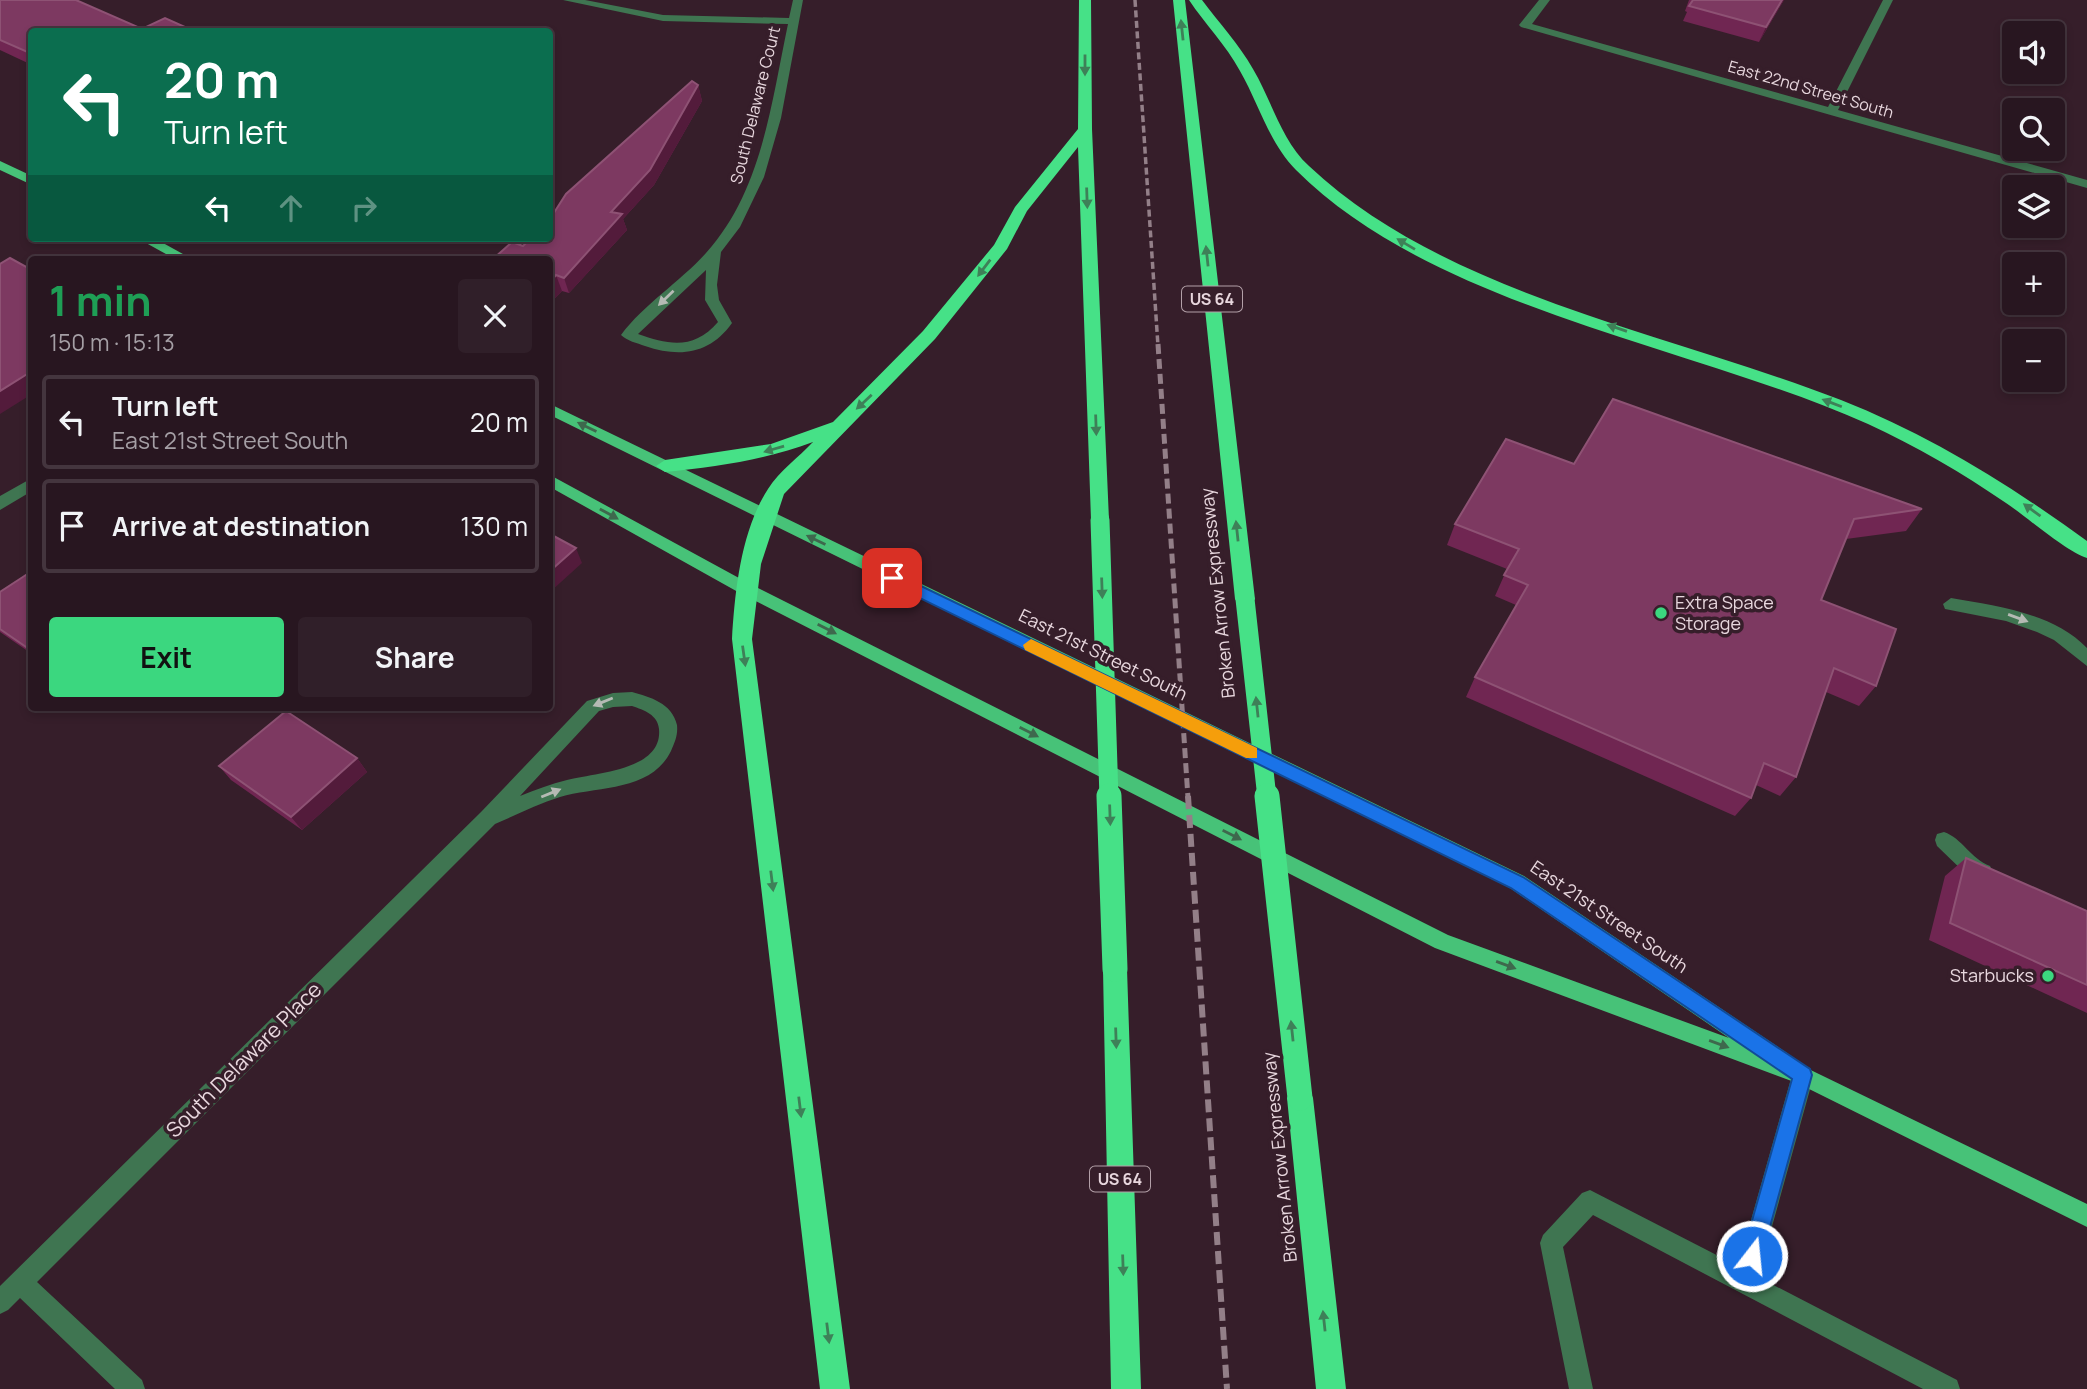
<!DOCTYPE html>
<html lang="en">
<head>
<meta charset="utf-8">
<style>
  body { margin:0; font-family:Manrope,sans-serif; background:#301f29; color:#f1f3f6; height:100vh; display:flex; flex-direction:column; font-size:26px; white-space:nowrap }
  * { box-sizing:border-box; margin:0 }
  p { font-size:23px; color:#a59fa5 }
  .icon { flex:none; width:38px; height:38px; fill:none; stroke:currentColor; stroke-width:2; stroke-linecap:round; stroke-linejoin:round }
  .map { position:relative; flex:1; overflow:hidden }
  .panel { position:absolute; left:28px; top:256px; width:525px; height:455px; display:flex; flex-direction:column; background:#281620; border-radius:7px; box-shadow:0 4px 10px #0003,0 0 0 2px #44353e }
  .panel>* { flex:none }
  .top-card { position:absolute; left:28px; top:28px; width:525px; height:214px; border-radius:7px; box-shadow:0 4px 10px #0003,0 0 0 2px #44353e; background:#0b6e4f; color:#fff; overflow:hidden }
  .buttons { position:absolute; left:2002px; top:21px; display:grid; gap:14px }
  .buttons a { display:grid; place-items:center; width:63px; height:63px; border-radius:7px; background:#281620; box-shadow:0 4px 10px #0003,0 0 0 2px #44353e; font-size:35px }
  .pin { position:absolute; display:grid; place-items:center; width:60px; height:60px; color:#fff; margin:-30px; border-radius:14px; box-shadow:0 4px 10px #0006 }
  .me { position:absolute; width:77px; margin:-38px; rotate:16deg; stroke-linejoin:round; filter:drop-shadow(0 0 5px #0008) }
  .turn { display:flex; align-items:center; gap:24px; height:147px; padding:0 21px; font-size:32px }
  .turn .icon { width:91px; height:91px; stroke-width:2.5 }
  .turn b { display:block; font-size:49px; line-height:60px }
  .lanes { display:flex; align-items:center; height:66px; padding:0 21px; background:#0003; justify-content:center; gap:35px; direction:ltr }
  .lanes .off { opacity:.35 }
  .round { display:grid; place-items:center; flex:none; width:74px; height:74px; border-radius:7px; background:#301f29 }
  .head { display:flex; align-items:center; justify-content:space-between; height:119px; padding:0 21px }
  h1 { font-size:42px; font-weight:700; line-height:52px; color:#1e9e55 }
  .cta { display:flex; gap:14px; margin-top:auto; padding:14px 21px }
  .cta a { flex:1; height:80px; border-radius:7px; background:#3bd77f; color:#111; font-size:28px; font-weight:700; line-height:80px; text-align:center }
  .cta a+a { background:#301f29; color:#f1f3f6 }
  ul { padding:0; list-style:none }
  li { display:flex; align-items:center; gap:21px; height:94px; margin:0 14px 10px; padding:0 7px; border:4px solid #44353e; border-radius:7px }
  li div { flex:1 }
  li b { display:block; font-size:26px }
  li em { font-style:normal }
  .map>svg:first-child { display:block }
</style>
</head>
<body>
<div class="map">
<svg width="2087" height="1389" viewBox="0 0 2087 1389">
  <rect width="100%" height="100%" fill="#361e2a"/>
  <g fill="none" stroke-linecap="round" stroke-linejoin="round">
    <path fill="#3f7551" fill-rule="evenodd" d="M563,0H585L663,15L789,18L793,0H803L781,118L764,177L740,227L721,252L717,285L719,300L732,323C710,354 680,358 645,346C637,343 627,341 621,335C644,304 680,282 706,253C762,191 771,104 788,24L663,21ZM706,270L705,300L718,322C694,350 669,345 638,334Z
      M1539,0H1550L1532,24L1828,107L1883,0H1893L1838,110L2087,180V188L1521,27L1519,25Z
      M32,478V491L0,510V496Z
      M1951,598C1997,606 2053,613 2087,648V666L2054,640L2037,632L2006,621L1945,609L1943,604Z
      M632,692C650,697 672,703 677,725C678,735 675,742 671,751C651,792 597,786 560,797C538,804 516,815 495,824L37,1282L142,1380L145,1389H115L20,1298L8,1310L0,1314V1286L481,812L587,701L613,693ZM632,706C644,710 658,715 659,729C663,771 593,773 567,780C551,784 535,790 520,796L599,711L613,707Z
      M1944,832C1962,838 1971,859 1990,866L1993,872L1990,878L1983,881L1966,874L1937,846L1935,840L1937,834Z
      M1803,1065L1810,1068L1814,1075L1758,1277L1957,1380L1960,1389H1923L1593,1215L1563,1247L1593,1389H1569L1540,1243L1543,1235L1582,1193L1590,1190L1738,1266L1792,1075L1796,1068Z"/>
    <path fill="#47c278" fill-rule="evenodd" d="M0,161L32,176V185L0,170Z
      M137,238H154L192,259H175Z
      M550,404L1524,876L1787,1053L1790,1060L2087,1204V1227L1797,1083L1435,948L738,592L550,487V475L750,584L1448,935L1729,1038L1510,888L550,415Z"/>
    <path fill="#46e187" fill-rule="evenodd" d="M1079,0H1091L1092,129L1109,520L1100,527L1091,520L1078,147L1027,211L1007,249L935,339L784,494L761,564L752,639L850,1389H820L732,639C735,590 741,531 768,489C779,471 799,457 813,442C765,460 716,467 665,472L656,466L665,460L771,444L833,422L923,331L994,245L1015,207L1078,129Z
      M1173,0H1185L1255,599L1252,604H1238L1235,599Z
      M1189,0H1202C1219,23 1239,44 1253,69C1272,101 1281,140 1309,166C1446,295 1669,333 1841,400C1930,435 2010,485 2087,541V558C2065,551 2027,517 2006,503C1962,473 1916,446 1868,424C1691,345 1435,309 1296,170C1269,143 1259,104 1240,71C1226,45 1205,24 1189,0Z
      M1115,958L1124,961L1127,969L1141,1389H1111L1103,969L1106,961Z
      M1300,1085L1309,1089L1313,1098L1346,1389H1316L1287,1098L1291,1089Z"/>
    <path stroke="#937f88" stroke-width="3.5" stroke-dasharray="7 3.5" stroke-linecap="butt" d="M1135,0L1158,346"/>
    <path stroke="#937f88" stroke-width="5" stroke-dasharray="10 5" stroke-linecap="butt" d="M1158,344L1188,798"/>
    <path stroke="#937f88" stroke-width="6" stroke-dasharray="13 6" stroke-linecap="butt" d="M1188,796L1227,1389"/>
    <path stroke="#46e187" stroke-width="19" d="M1100,520L1109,798
      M1245,599L1267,798"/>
    <path stroke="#46e187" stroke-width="25" d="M1109,796L1115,969
      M1267,796L1300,1098"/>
  </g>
  <path fill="#702652" d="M0,0L142,29L196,32H32V65L0,50Z
    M1689,0H1784L1759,42L1683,21L1687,12L1685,11Z
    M698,85L702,101L654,185L623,219L627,230L569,293L562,291L550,303V259Z
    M1922,509L1906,531L1846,539L1821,600L1876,686L1859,706L1826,692L1796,777L1780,796L1756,785L1751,798L1735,816L1466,697L1475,677L1516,605L1495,596L1507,569L1447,545L1455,524Z
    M32,571V654L0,632V592Z
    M357,758L367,772L302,830L231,780L219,766Z
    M1966,858L2087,911V1013L1929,940L1945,876Z"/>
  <path fill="#531b3b" d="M1782,0H1784L1759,42L1766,27Z
    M698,85L702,101L654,185L623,219L627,230L569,293L564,278L611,212Z
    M556,275L562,291L550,303V282Z
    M32,371V394L0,414V391Z
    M576,548L582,563L550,592V571Z
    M227,707H236L231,711Z
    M357,758L367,772L302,830L291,817Z"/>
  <path fill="#7d3961" stroke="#8e5274" stroke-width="2" d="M0,0H76L142,29L165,18L196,32H32V54L0,40Z
    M1693,0H1782L1766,27L1689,6Z
    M692,81L698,85L650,170L611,212L622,214L564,278L556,275L550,282V259H493L512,242L523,246L531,238H550V219L566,194Z
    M10,258L32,270V360L29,362L32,364V371L0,391V264Z
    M1613,399L1922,509L1854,519L1821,600L1896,629L1876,686L1834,668L1796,777L1764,763L1751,798L1475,677L1528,585L1504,575L1519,549L1455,524L1506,439L1574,464Z
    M550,534L576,548L550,571Z
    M32,571V651L0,629V592Z
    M286,711L357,758L291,817L219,766Z
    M1966,858L2087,911V985L1950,923Z"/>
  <defs><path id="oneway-solid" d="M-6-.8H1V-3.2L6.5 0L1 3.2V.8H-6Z" transform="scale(1.75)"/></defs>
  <g fill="#3e8058">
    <use href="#oneway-solid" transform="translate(1182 30) rotate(-96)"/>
    <use href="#oneway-solid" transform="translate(1085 65) rotate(90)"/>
    <use href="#oneway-solid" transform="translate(1087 198) rotate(88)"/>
    <use href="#oneway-solid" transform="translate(1406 244) rotate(-149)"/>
    <use href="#oneway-solid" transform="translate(1207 256) rotate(-96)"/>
    <use href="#oneway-solid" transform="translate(984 268) rotate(127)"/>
    <use href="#oneway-solid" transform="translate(1617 328) rotate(-161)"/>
    <use href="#oneway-solid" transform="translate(864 402) rotate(137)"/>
    <use href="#oneway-solid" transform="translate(1832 403) rotate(-159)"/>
    <use href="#oneway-solid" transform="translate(1096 425) rotate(88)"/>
    <use href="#oneway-solid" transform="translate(774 449) rotate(164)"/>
    <use href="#oneway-solid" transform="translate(2032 510) rotate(-144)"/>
    <use href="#oneway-solid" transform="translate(1237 531) rotate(-96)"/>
    <use href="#oneway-solid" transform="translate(1102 588) rotate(88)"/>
    <use href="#oneway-solid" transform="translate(744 656) rotate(82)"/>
    <use href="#oneway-solid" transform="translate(1257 707) rotate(-96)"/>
    <use href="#oneway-solid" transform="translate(1110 815) rotate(88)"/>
    <use href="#oneway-solid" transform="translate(772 881) rotate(83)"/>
    <use href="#oneway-solid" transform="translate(1292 1031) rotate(-96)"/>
    <use href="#oneway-solid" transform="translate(1116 1038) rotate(88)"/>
    <use href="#oneway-solid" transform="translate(800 1107) rotate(83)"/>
    <use href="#oneway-solid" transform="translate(1123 1265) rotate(88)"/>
    <use href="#oneway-solid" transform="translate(1324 1321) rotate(-96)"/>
    <use href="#oneway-solid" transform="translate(828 1333) rotate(83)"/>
  </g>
  <g fill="#b5bab4">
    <use href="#oneway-solid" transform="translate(666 298) rotate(136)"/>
    <use href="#oneway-solid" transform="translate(2018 618) rotate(20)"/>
    <use href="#oneway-solid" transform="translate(603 702) rotate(158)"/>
    <use href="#oneway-solid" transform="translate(551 793) rotate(-22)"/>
  </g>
  <g fill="#3e684d">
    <use href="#oneway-solid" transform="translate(587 427) rotate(-154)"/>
    <use href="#oneway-solid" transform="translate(609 514) rotate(29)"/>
    <use href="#oneway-solid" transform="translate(816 540) rotate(-154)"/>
    <use href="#oneway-solid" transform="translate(827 629) rotate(27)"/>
    <use href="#oneway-solid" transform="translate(1029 732) rotate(27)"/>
    <use href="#oneway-solid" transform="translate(1232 835) rotate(27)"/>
    <use href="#oneway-solid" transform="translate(1506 965) rotate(20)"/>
    <use href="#oneway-solid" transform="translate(1719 1044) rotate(20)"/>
  </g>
  <path fill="#1a73e8" stroke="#114b97" stroke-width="2" d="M892,572L1523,877L1810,1069L1812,1075L1760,1263L1752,1266L1745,1263L1742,1256L1792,1079L1511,888L887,582V574Z"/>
  <path fill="#f59e0b" d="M1031,639L1257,748V758H1246L1025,650L1023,645Z"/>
  <g fill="#3bd77f" stroke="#361e2a" stroke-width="2.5">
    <circle cx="1661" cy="613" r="7"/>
    <circle cx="2048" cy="976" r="7"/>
  </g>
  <g text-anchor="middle" stroke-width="7" stroke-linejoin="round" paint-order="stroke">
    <g font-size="16" fill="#e8d7de" stroke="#361e2a">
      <text transform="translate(1811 89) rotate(16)" y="6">East 22nd Street South</text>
      <text transform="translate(755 105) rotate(-76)" y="6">South Delaware Court</text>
    </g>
    <g fill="#361e2a" stroke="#b3a0a8" stroke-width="2">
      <rect x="1182" y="286.5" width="60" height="25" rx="5"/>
      <rect x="1090" y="1166.5" width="60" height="25" rx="5"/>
    </g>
    <g font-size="16" font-weight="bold" fill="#e8d7de">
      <text x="1212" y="305">US 64</text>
      <text x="1120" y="1185">US 64</text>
    </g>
    <g font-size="18" fill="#e8d7de" stroke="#361e2a">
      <text transform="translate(1218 593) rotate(-96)" y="6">Broken Arrow Expressway</text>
      <text transform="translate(1103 655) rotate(26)" y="6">East 21st Street South</text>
      <text transform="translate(1609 917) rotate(34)" y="6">East 21st Street South</text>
      <text transform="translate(1280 1157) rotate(-96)" y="6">Broken Arrow Expressway</text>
    </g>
    <g font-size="18" fill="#e8d7de" stroke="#361e2a" text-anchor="start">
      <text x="1675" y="609">Extra Space<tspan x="1675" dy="21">Storage</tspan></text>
      <text x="2034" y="982" text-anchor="end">Starbucks</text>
    </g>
    <g font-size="21" fill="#e8d7de" stroke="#361e2a">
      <text transform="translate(244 1060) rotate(-45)" y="7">South Delaware Place</text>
    </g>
  </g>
</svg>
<div class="buttons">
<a><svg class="icon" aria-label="sound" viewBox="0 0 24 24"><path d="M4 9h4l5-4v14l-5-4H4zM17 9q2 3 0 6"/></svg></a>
<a><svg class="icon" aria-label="search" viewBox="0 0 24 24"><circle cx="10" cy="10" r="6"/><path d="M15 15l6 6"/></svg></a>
<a><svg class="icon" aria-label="layers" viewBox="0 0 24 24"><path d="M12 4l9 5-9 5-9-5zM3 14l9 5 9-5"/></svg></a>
<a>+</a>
<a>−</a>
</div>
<div class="pin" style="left:892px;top:578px;background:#d93025"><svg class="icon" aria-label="arrive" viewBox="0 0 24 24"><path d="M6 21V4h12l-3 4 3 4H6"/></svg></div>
<svg class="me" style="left:1752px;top:1256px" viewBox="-20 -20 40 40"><circle r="17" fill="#1a73e8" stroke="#fff" stroke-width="3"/><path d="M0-11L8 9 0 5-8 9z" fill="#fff"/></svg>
<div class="top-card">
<div class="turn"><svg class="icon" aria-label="left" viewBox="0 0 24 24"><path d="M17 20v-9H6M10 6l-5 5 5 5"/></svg><div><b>20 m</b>Turn left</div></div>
<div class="lanes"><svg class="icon" aria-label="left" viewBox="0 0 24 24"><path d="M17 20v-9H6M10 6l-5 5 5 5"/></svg><svg class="icon off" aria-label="ahead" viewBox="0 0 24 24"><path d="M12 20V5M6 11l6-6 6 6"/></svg><svg class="icon off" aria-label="right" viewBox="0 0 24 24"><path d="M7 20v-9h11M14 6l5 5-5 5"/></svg></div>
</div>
<section class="panel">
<div class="head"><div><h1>1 min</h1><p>150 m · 15:13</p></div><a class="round"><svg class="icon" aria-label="close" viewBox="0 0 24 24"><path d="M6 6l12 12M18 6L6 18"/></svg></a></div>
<ul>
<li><svg class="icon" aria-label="left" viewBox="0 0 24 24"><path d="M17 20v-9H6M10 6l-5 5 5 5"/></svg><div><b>Turn left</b><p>East 21st Street South</p></div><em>20 m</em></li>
<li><svg class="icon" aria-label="arrive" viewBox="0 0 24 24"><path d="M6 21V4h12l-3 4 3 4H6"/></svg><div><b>Arrive at destination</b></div><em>130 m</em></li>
</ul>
<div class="cta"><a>Exit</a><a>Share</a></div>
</section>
</div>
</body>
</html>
